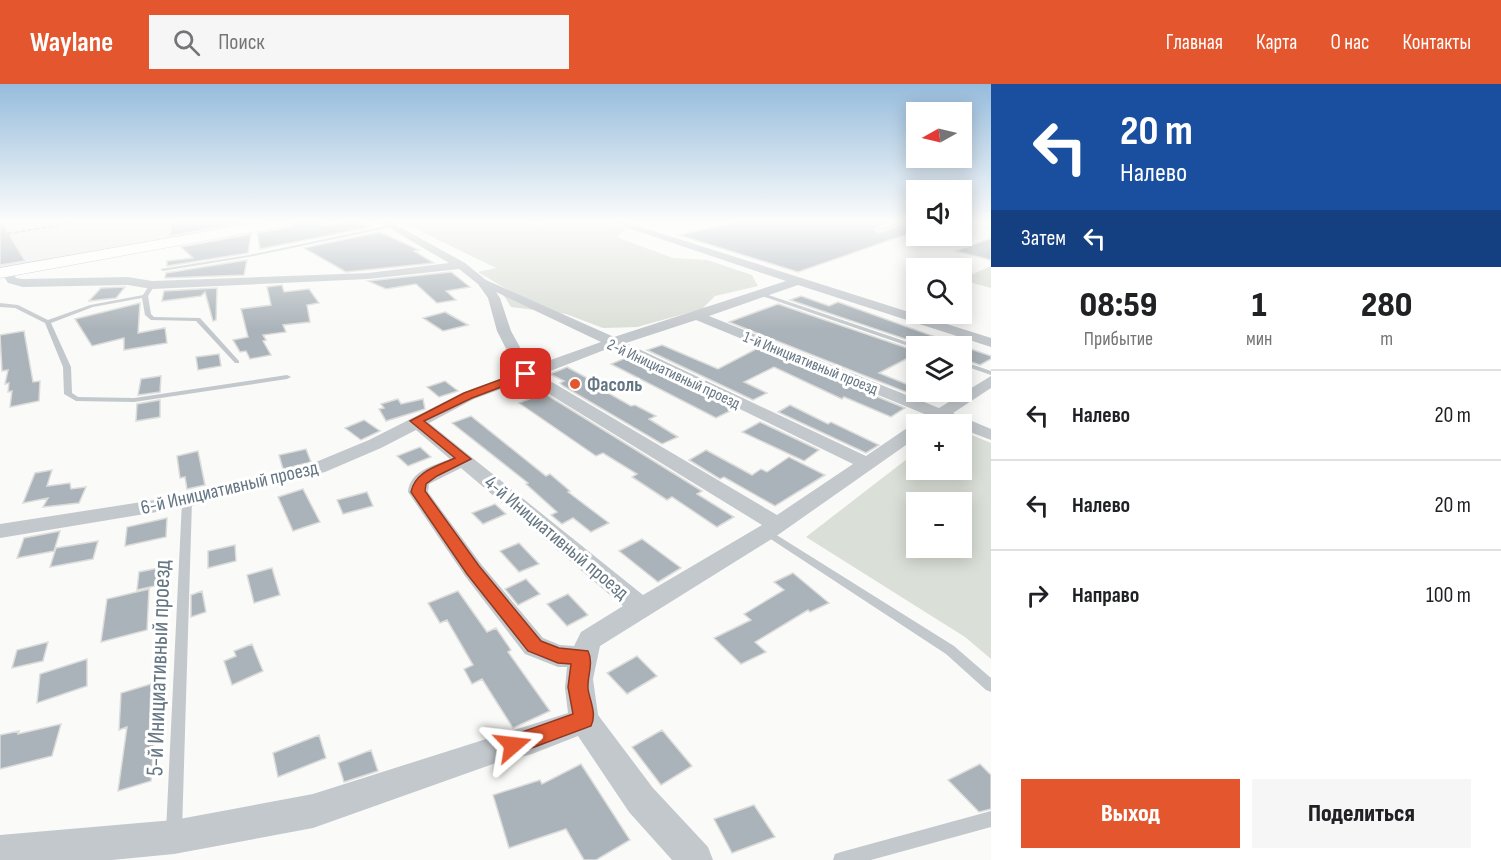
<!DOCTYPE html>
<html lang="ru">
<head>
<meta charset="utf-8">
<style>
  body { margin:0; font-family:"Sofia Sans Condensed",sans-serif; background:#f6f6f6; color:#202124; height:100vh; display:flex; flex-direction:column; font-size:22px; white-space:nowrap }
  * { box-sizing:border-box; margin:0 }
  p { font-size:20px; color:#757577 }
  .icon { flex:none; width:33px; height:33px; fill:none; stroke:currentColor; stroke-width:2; stroke-linecap:round; stroke-linejoin:round }
  .map { position:relative; flex:1; overflow:hidden }
  .drawer { display:flex; flex-direction:column; background:#fff; width:510px }
  .drawer>* { flex:none }
  .guide { background:#1a4fa0; color:#fff; overflow:hidden }
  .needle { width:39px; rotate:262deg }
  .buttons { position:absolute; left:906px; top:18px; display:grid; gap:12px }
  .buttons a { display:grid; place-items:center; width:66px; height:66px; border-radius:0px; background:#fff; box-shadow:0 3px 15px #0003; font-size:30px }
  .pin { position:absolute; display:grid; place-items:center; width:51px; height:51px; color:#fff; margin:-26px; border-radius:12px; box-shadow:0 3px 9px #0006 }
  .me { position:absolute; width:66px; margin:-33px; rotate:73deg; stroke-linejoin:round; filter:drop-shadow(0 0 4px #0008) }
  .turn { display:flex; align-items:center; gap:21px; height:126px; padding:0 30px; font-size:27px }
  .turn .icon { width:78px; height:78px; stroke-width:2.5 }
  .turn b { display:block; font-size:42px; line-height:51px }
  .then { display:flex; align-items:center; height:57px; padding:0 30px; background:#0003; gap:12px; font-size:22px }
  .eta { display:flex; justify-content:space-evenly; align-items:center; height:102px; text-align:center }
  .eta b { font-size:36px; font-weight:800; line-height:42px }
  .action { display:flex; gap:12px; margin-top:auto; padding:12px 30px }
  .action a { flex:1; height:69px; border-radius:0px; background:#e4572e; color:#fff; font-size:24px; font-weight:800; line-height:69px; text-align:center }
  .action a+a { background:#f6f6f6; color:#202124 }
  ul { padding:0; list-style:none }
  li { display:flex; align-items:center; gap:18px; height:90px; padding:0 30px; border-top:2px solid #e0e0e0 }
  li div { flex:1 }
  li b { display:block; font-size:22px }
  li em { font-style:normal }
  header { display:flex; align-items:center; gap:36px; box-sizing:border-box; height:84px; padding:0 30px; background:#e4572e; color:#fff }
  header strong { font-size:28px }
  nav { display:flex; gap:33px; margin-inline-start:auto; font-size:21px }
  .search { width:420px; height:54px; background:#f6f6f6; display:flex; align-items:center; gap:15px; box-sizing:border-box; padding:0 21px; border-radius:0px; color:#757577; font-size:22px }
  main { display:flex; flex:1; min-height:0 }
  .map>svg:first-child { display:block }
</style>
</head>
<body>
<header>
<strong>Waylane</strong>
<div class="search"><svg class="icon" aria-label="search" viewBox="0 0 24 24"><circle cx="10" cy="10" r="6"/><path d="M15 15l6 6"/></svg>Поиск</div>
<nav><a>Главная</a><a>Карта</a><a>О нас</a><a>Контакты</a></nav>
</header>
<main>
<div class="map">
<svg width="991" height="776" viewBox="0 0 991 776">
  <rect width="100%" height="100%" fill="#fafaf8"/>
  <path fill="#e8e9e9" d="M0,137H269L0,185Z"/>
  <path fill="#dadfd7" fill-rule="evenodd" d="M400,137H519C538,144 543,140 561,137C584,135 606,138 628,145L616,153L673,174L707,176L752,191L758,202L715,212L702,225L637,243L603,244L566,230L511,223L504,212L513,209L478,188L496,184Z
    M991,182V204L962,196V195Z
    M962,347L991,359V575L965,553L806,453L916,368V386H962ZM916,418H962V464H916Z"/>
  <path fill="#aab3b9" stroke="#dcdcda" stroke-width="1.5" d="M0,137H1L25,177L0,181Z
    M172,137H251L170,152Z
    M298,137H320L321,142L358,137L370,143L260,165L257,149L290,143Z
    M742,137H893L874,145L879,149L910,137H916V147L798,188L679,151Z
    M380,148L419,166L414,167L434,179L346,188L304,164Z
    M251,150L248,169L167,182V177L193,174L181,163Z
    M991,154V176L956,167Z
    M247,176L244,191L165,194L166,189Z
    M451,188L470,203L446,207L456,216L437,219L416,200L386,205L368,197Z
    M282,201L284,208L309,205L319,219L307,221L310,238L283,241L286,248L263,251L266,256L263,257L271,271L250,275L246,267L240,268L233,256L248,253L241,225L271,221L267,203Z
    M125,203L116,214L89,217L101,204Z
    M217,204L216,236L213,237L205,208L201,212L162,217L164,207Z
    M801,212L829,222L838,218L944,256L930,262H921L920,260L790,216Z
    M140,219L138,249L165,244L167,259L124,266V254L92,262L75,235Z
    M778,220L916,267V270L879,289L916,304V308L930,309L921,314L729,238Z
    M445,228L468,241L443,247L423,234Z
    M24,247L33,298L40,297L39,317L10,323L12,307L8,308L9,299L5,300L8,286L2,287L0,251Z
    M662,261L718,285L758,264L905,324L891,333L844,313L842,315L774,283L744,298L767,309L753,316L647,266Z
    M962,262L991,272V275L980,281L962,275Z
    M219,270L221,282L198,286L196,273Z
    M628,273L734,325L716,334L611,280Z
    M567,283L598,300L594,301L631,322L635,321L656,332L649,335L678,353L662,360L563,302L560,299L564,297L550,290Z
    M161,292L160,308L138,311L141,295Z
    M445,297L458,307L439,313L427,303Z
    M544,309L702,407L697,410L734,433L717,443L672,413L667,416L632,393L637,390L603,369L596,372L519,319Z
    M398,315L401,320L423,315L425,325L386,337L379,325L384,324L381,320Z
    M160,316V333L136,337L137,320Z
    M790,321L828,340L831,338L879,361L866,369L778,328Z
    M471,332L546,392L550,390L570,407L568,408L609,439L591,448L573,434L562,440L551,431L557,428L526,400L528,399L452,339Z
    M364,336L380,347L361,356L345,344Z
    M760,338L819,366L804,377L742,348Z
    M420,363L431,373L408,382L397,372Z
    M306,365L311,378L283,385L279,371Z
    M706,366L752,391L761,385L767,388L789,373L825,391L775,422L724,393L720,395L689,376Z
    M198,367L205,401L187,405L185,393L180,394L177,372Z
    M52,386L47,402L70,399L71,405L86,403L79,419L43,423L48,414L23,419L35,389Z
    M303,405L320,438L293,447L278,413Z
    M367,408L373,422L343,430L337,416Z
    M495,420L506,430L483,440L472,429Z
    M167,434L166,453L125,462L127,443Z
    M60,447L54,467L17,474L24,454Z
    M642,455L681,484L658,498L619,467Z
    M98,457L93,475L50,483L56,464Z
    M519,459L539,480L519,488L500,467Z
    M235,461L236,477L208,484V467Z
    M169,482L168,499L137,506L139,488Z
    M272,484L280,511L254,519L247,491Z
    M793,489L829,519L810,528L808,526L755,558L766,568L741,580L714,554L751,536L744,530L784,506L774,498Z
    M526,495L540,510L518,521L505,505Z
    M149,505L147,546L101,558L107,515Z
    M202,507L206,528L191,533V511Z
    M458,507L487,548L496,544L511,566L508,568L550,627L513,644L482,595L472,600L464,585L473,581L447,536L440,539L428,519Z
    M568,510L588,531L567,542L547,520Z
    M48,558L43,577L12,584L17,566Z
    M252,560L263,587L232,601L224,577L236,572L234,567Z
    M637,572L657,592L627,610L607,589Z
    M87,575V602L37,619L40,590Z
    M151,600L149,660L154,659L151,697L118,707L127,643L119,646L121,609Z
    M61,640L52,672L0,685V651L19,647L18,650Z
    M662,646L692,682L661,701L632,663Z
    M319,651L326,674L278,693L273,669Z
    M371,666L378,687L344,698L338,679Z
    M581,680L630,756L596,776H584L566,745L509,764L493,711L540,696L542,700Z
    M980,680L991,691V725L979,728L948,696Z
    M754,721L775,753L732,769L714,735Z"/>
  <g fill="none" stroke-linecap="round" stroke-linejoin="round">
    <g stroke="#b3babf" stroke-width="1">
      <path id="secondary" d="M266,137H296L290,141L0,194V184Z
        M966,137H991V145L967,140Z"/>
    </g>
    <path fill="#c3c8cc" fill-rule="evenodd" d="M901,137H908L880,147L876,146Z
      M391,141L393,143L249,173L163,187L160,185L249,171Z
      M152,199L155,201L148,212L151,230L154,233L200,234L239,277V279H235L196,237L151,236L145,231L142,214L93,223L51,239L71,283L72,309L78,313L134,314L287,291L291,293L287,295L134,318L76,317L64,310L63,283L45,239L15,224L0,223V219L18,221L48,236L90,221L143,211L150,200Z
      M756,208H760L919,262H916V265L914,264L756,210Z
      M962,277L991,287V291L962,281Z
      M187,414L192,417L182,747L180,753L174,755L168,753L166,747L182,417Z
      M767,445L954,562L991,594V608L986,606L946,570L763,450L762,448L763,446Z
      M991,727V743L871,776H833L835,770L841,768Z"/>
    <path fill="#c3c8cc" fill-rule="evenodd" d="M377,137H389L465,179L486,196L614,253L786,197L607,137H622L991,254V263L798,201L709,232L939,324L991,292V304L953,329L991,345V356L962,345V340H950L941,337L933,340L927,339L924,335L927,331L696,236L626,259L866,372L910,342L916,341V354L775,453L600,562L593,595L598,631L653,704L708,763L713,776H672L629,728L578,652L532,670L493,680L313,744L174,770L112,776H0V751L174,736L313,710L568,629L565,604L567,583H558L525,570L465,492L408,408C410,387 432,382 450,375L416,346L381,364L325,388L187,423L0,454V440L187,411L311,380L369,356L462,309L518,288L497,247L488,214L478,200L459,185L368,195L152,205L128,201L23,203L8,199L1,188L3,186H11L16,194L23,195L128,193L152,197L368,189L449,179ZM496,208L601,258L531,283L511,247L500,214ZM612,263L853,380L777,431L540,291ZM526,296L762,441L643,511L429,339L474,315ZM461,384L623,522L581,548L574,562L560,561L543,554L481,480L428,408L429,400Z"/>
    <use href="#secondary" fill="#fff" fill-rule="evenodd"/>
    <path stroke="#a2aab0" stroke-width="2" stroke-dasharray="5 2" stroke-linecap="butt" d="M0,151L84,137"/>
  </g>
  <linearGradient id="sky" x2="0" y2="1"><stop stop-color="#96bcdc"/><stop offset="0.56" stop-color="#fdfdfc"/><stop offset="1" stop-color="#fdfdfc" stop-opacity="0"/></linearGradient>
  <rect width="991" height="246" fill="url(#sky)"/>
  <path fill="#e4572e" stroke="#94391e" stroke-width="1.5" d="M526,286L530,287V292L472,314L424,337L471,375L437,392L426,400L425,407L479,482L541,557L559,564L588,567C594,579 587,592 588,605C590,617 597,630 591,642L513,671L505,668L502,661L505,654L573,630L568,603L571,580L558,579L528,567L467,490L411,408C415,387 438,382 455,374L410,337L464,309Z"/>
  <circle fill="#e4572e" stroke="#fff" stroke-width="2" cx="575" cy="300" r="6"/>
  <g text-anchor="middle" stroke-width="6" stroke-linejoin="round" paint-order="stroke">
    <g font-size="16" fill="#657683" stroke="#fff">
      <text transform="translate(811 278) rotate(22)" y="6">1-й Инициативный проезд</text>
      <text transform="translate(674 289) rotate(25)" y="6">2-й Инициативный проезд</text>
    </g>
    <g font-size="20" font-weight="bold" fill="#657683" stroke="#fff" text-anchor="start">
      <text x="587" y="307">Фасоль</text>
    </g>
    <g font-size="20" fill="#657683" stroke="#fff">
      <text transform="translate(229 403) rotate(-13)" y="7">6-й Инициативный проезд</text>
      <text transform="translate(557 453) rotate(40)" y="7">4-й Инициативный проезд</text>
    </g>
    <g font-size="24" fill="#657683" stroke="#fff">
      <text transform="translate(158 584) rotate(-88)" y="8">5-й Инициативный проезд</text>
    </g>
  </g>
</svg>
<div class="buttons">
<a><svg class="needle" viewBox="-14 -14 28 28"><path d="M0-13l5 13h-10z" fill="#e53935"/><path d="M0 13l5-13h-10z" fill="#757577"/></svg></a>
<a><svg class="icon" aria-label="sound" viewBox="0 0 24 24"><path d="M4 9h4l5-4v14l-5-4H4zM17 9q2 3 0 6"/></svg></a>
<a><svg class="icon" aria-label="search" viewBox="0 0 24 24"><circle cx="10" cy="10" r="6"/><path d="M15 15l6 6"/></svg></a>
<a><svg class="icon" aria-label="layers" viewBox="0 0 24 24"><path d="M12 4l9 5-9 5-9-5zM3 14l9 5 9-5"/></svg></a>
<a>+</a>
<a>−</a>
</div>
<div class="pin" style="left:526px;top:290px;background:#d93025"><svg class="icon" aria-label="arrive" viewBox="0 0 24 24"><path d="M6 21V4h12l-3 4 3 4H6"/></svg></div>
<svg class="me" style="left:513px;top:661px" viewBox="-20 -20 40 40"><path d="M0-17L14 15 0 8-14 15z" fill="#e4572e" stroke="#fff" stroke-width="4"/></svg>
</div>
<section class="drawer">
<div class="guide">
<div class="turn"><svg class="icon" aria-label="left" viewBox="0 0 24 24"><path d="M17 20v-9H6M10 6l-5 5 5 5"/></svg><div><b>20 m</b>Налево</div></div>
<div class="then">Затем<svg class="icon" aria-label="left" viewBox="0 0 24 24"><path d="M17 20v-9H6M10 6l-5 5 5 5"/></svg></div>
</div>
<div class="eta">
<div><b>08:59</b><p>Прибытие</p></div>
<div><b>1</b><p>мин</p></div>
<div><b>280</b><p>m</p></div>
</div>
<ul>
<li><svg class="icon" aria-label="left" viewBox="0 0 24 24"><path d="M17 20v-9H6M10 6l-5 5 5 5"/></svg><div><b>Налево</b></div><em>20 m</em></li>
<li><svg class="icon" aria-label="left" viewBox="0 0 24 24"><path d="M17 20v-9H6M10 6l-5 5 5 5"/></svg><div><b>Налево</b></div><em>20 m</em></li>
<li><svg class="icon" aria-label="right" viewBox="0 0 24 24"><path d="M7 20v-9h11M14 6l5 5-5 5"/></svg><div><b>Направо</b></div><em>100 m</em></li>
</ul>
<div class="action"><a>Выход</a><a>Поделиться</a></div>
</section>
</main>
</body>
</html>
